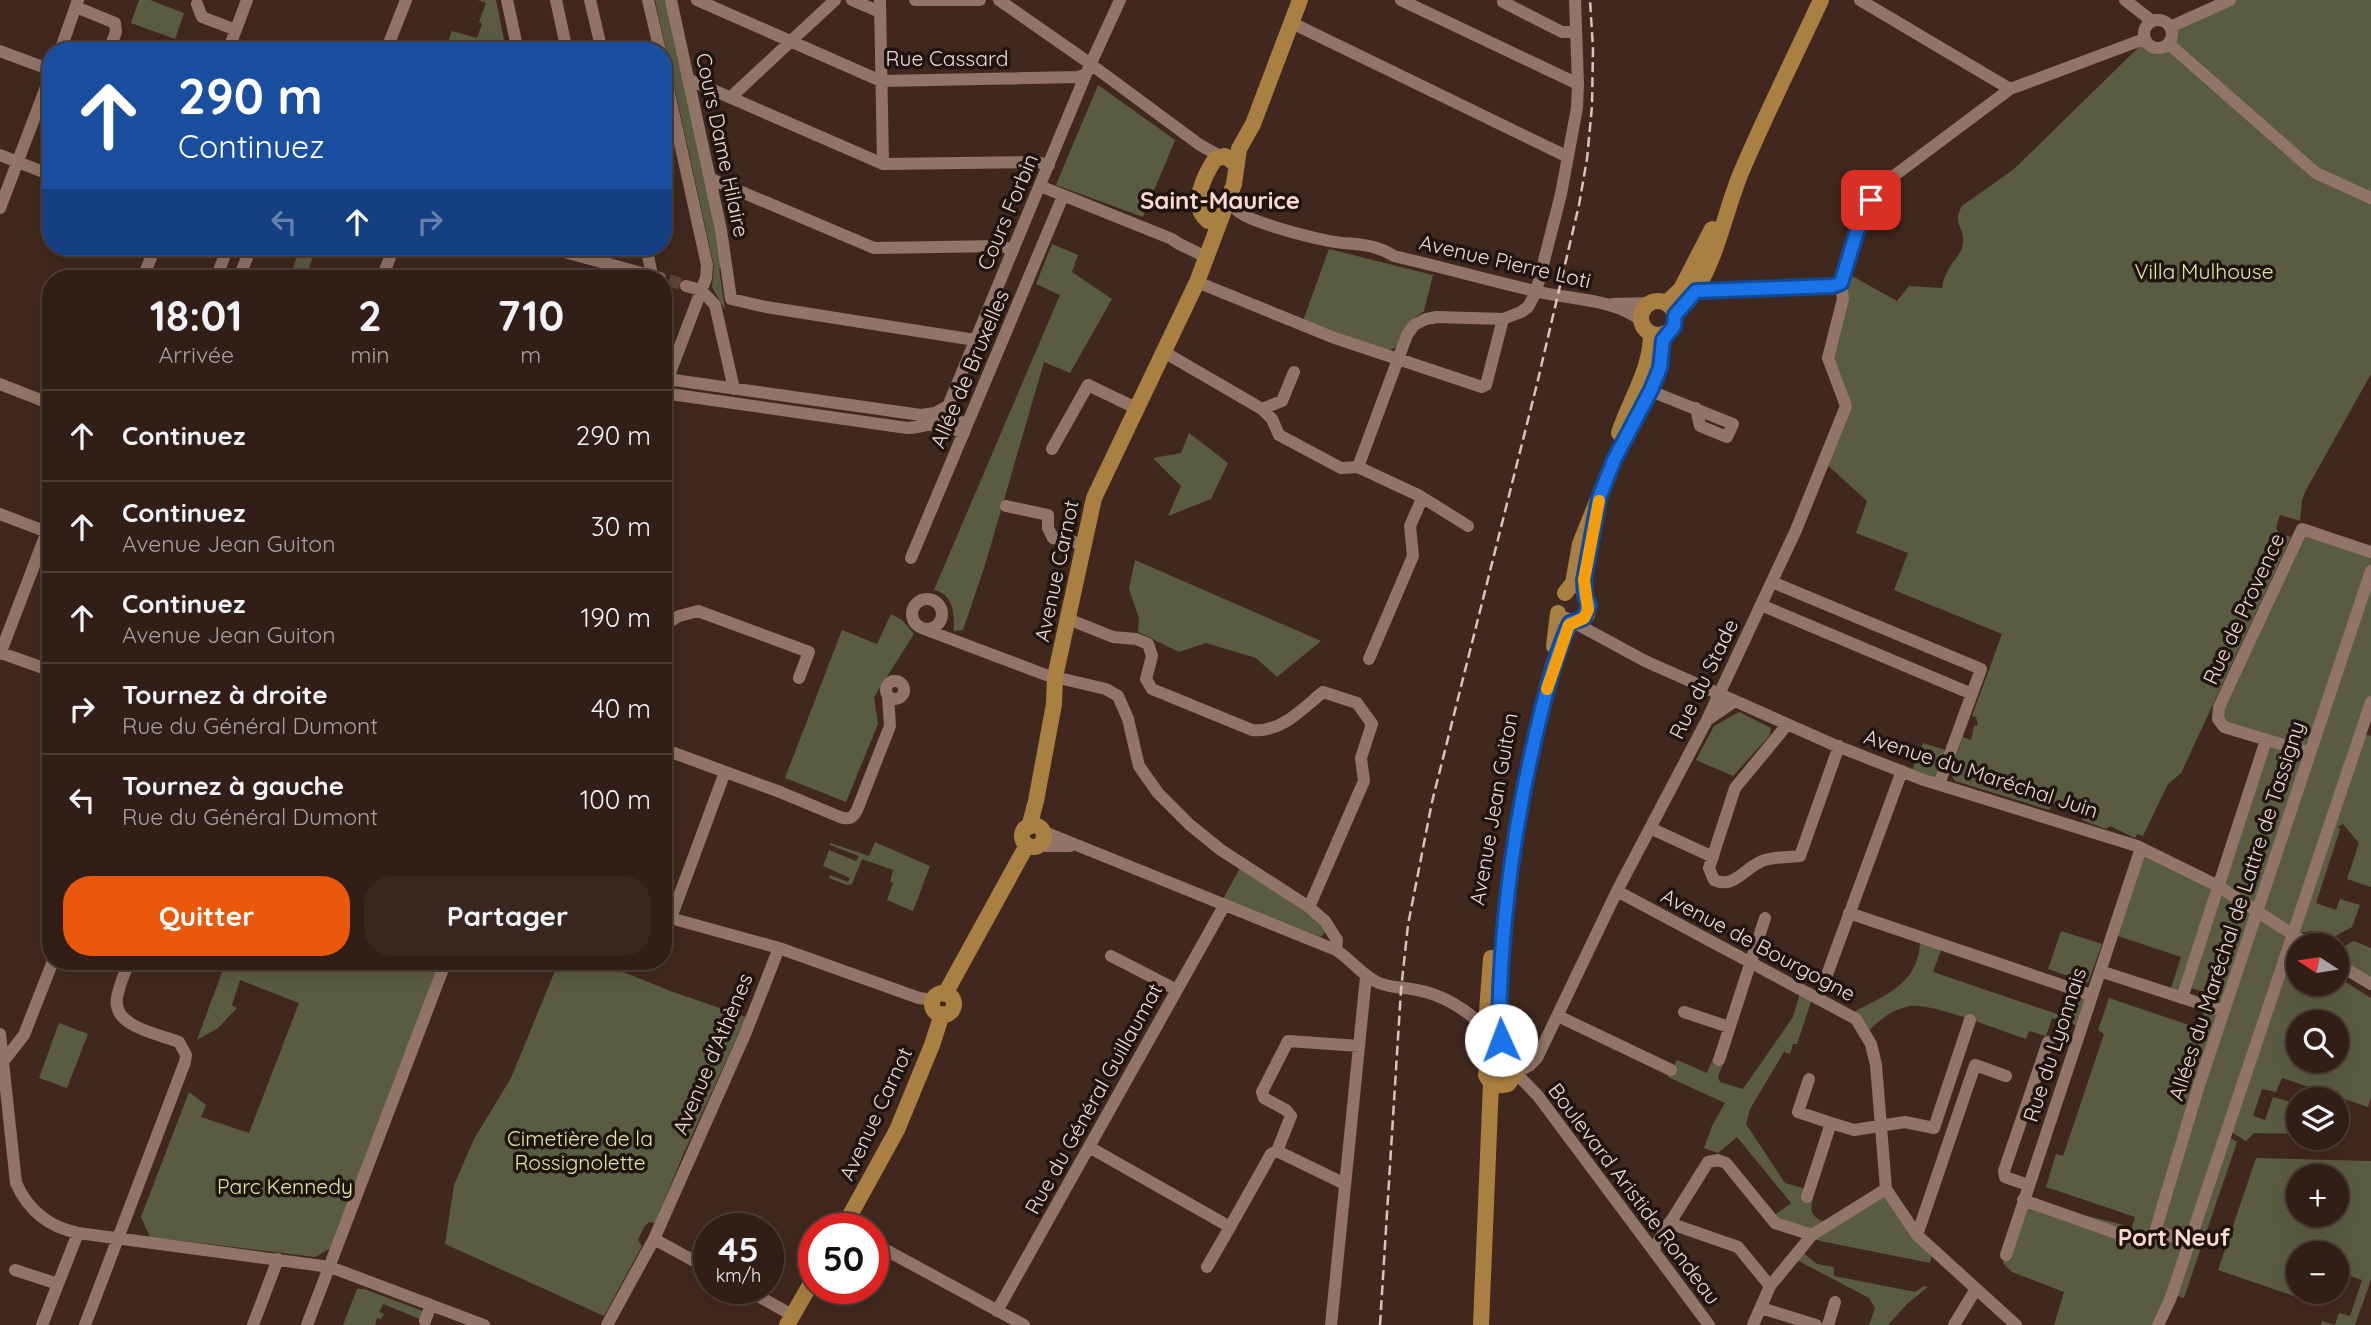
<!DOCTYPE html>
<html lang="fr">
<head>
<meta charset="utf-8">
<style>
  body { margin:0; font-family:Quicksand,sans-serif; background:#39271f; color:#f1f3f6; height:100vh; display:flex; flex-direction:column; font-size:26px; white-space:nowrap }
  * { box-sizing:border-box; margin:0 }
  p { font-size:23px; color:#a8a2a1 }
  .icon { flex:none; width:38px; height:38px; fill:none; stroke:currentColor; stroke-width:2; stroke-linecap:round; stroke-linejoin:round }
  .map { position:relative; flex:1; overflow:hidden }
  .sheet { position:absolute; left:42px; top:270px; width:630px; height:700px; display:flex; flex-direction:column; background:#311e16; border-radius:28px; box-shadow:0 7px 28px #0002,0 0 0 2px #4c3c35 }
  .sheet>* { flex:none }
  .banner { position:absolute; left:42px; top:42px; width:630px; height:214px; border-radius:28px; box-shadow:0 7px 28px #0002,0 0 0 2px #4c3c35; background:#1a4fa0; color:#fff; overflow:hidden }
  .needle { width:46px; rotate:282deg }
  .controls { position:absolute; left:2286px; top:933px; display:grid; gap:14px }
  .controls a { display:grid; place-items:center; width:63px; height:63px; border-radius:50%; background:#311e16; box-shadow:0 7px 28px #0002,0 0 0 2px #4c3c35; font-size:35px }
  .speed { position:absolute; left:693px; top:1213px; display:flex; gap:14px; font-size:35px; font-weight:700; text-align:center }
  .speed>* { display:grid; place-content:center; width:91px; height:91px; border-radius:50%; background:#311e16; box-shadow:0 7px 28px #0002,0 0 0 2px #4c3c35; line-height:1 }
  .speed small { font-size:18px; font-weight:400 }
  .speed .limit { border:10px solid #d22; background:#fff; color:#111 }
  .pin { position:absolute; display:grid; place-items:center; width:60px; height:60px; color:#fff; margin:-30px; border-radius:14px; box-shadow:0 4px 10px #0006 }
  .me { position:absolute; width:77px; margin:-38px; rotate:358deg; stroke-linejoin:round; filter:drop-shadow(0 0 5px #0008) }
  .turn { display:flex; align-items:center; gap:24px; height:147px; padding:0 21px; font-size:32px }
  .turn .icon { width:91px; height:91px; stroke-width:2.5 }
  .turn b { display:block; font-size:49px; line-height:60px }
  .lanes { display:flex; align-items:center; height:66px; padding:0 21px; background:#0003; justify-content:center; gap:35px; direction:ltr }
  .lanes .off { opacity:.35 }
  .eta { display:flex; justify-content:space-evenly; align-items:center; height:119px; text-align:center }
  .eta b { font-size:42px; font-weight:700; line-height:49px }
  .cta { display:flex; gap:14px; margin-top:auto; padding:14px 21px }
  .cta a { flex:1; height:80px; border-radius:28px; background:#ea580c; color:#fff; font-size:28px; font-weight:700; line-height:80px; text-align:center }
  .cta a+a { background:#39271f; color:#f1f3f6 }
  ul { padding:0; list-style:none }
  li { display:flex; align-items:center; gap:21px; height:91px; padding:0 21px; border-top:2px solid #4c3c35 }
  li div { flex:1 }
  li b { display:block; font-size:26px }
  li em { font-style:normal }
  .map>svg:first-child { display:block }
</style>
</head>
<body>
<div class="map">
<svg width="2371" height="1325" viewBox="0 0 2371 1325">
  <rect width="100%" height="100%" fill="#41281e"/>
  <path fill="#5a5c42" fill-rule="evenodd" d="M139,0H150L184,13L175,39L131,23Z
    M478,0H496L504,40L508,41L511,51H445L452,31L477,38L482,24L479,22L486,3Z
    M655,0H668L723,267L719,268L725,310L712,287L714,266Z
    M2230,0H2371V374L2306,490L2302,500L2300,521L2280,515L2276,528L2279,533L2291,537L2181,773L2168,784L2143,836L2137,834L2135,838L2110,826L2106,829L2082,820L2085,813L2055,801L2049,810L1955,781L1950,772L1963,737L1971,740L1974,726L1978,725L1976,717L1972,716L2002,634L1894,590L1908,553L1856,533L1867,501L1824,462L1846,406L1828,358L1845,272L1897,301L1909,286L1942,288C1943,283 1944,277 1947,272C1951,263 1963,253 1963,243C1965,227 1951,224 1962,206L2014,169L2145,41L2154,49C2165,49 2173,43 2172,31Z
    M1098,85L1175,140L1143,217L1056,185Z
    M1052,244L1078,255L1072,272L1112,299L1070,373L1044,362L985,565L963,630L954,631C954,614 954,594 934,590L1060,295L1036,284Z
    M301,247H317L305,278H289Z
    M1329,249L1433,275L1424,311L1413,319L1395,348L1389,350L1303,321Z
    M1189,433L1228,463L1211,499L1168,516L1181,486L1153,458L1181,453Z
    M2302,529L2371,552V701L2361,733L2371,736V887L2347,879L2359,843L2343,824L2338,827L2340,830L2316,903L2336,910L2340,899L2360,905L2352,927L2328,940L2312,931L2293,934L2284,964L2295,952L2298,953V984H2336V976L2371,998V1097L2368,1107L2282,1078L2276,1092L2262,1089L2253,1116L2265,1120L2273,1097L2298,1104V1134L2254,1133L2246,1141L2228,1130L2226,1135L2237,1142L2184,1298L2172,1294L2158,1325H2054L2064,1292L2012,1272L2003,1263L2023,1200L2132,1227L2135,1217L2046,1187L2056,1154L2063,1156L2104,1034L2098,1030L2109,998L2198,1028L2206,1006L2216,1009L2220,997L2191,988L2182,998L2169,994L2181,957L2112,934L2141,848L2218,886L2266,740L2218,719ZM2298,1022H2336V1060H2298Z
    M1135,560L1321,641L1277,677L1256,658L1206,643L1179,652L1138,632L1139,618L1129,589Z
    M891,614L902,620L914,634L874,697L878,724L846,802L785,778L842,630L877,644Z
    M1739,712L1771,728L1770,735L1733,776L1696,760L1714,726Z
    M1923,743L1945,750L1935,777L1912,770Z
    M875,842L930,866L913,911L887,900L893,883L890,882L893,870L862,859L852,884L847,885L829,878L830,875L848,882L850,878L823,866L829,850L856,861L859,856L830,845V843L869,856Z
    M1240,868L1320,921L1326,932L1320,937L1223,899Z
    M2061,931L2102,944L2088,983L2048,969Z
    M1920,937L1943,945L1933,972L2060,1015L2071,988L2091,995L2081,1027L2052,1018L2046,1036L2029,1031L2026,1039C2001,1031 1933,1003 1910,1006C1893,1009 1875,1022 1865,1036L1848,1015C1884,995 1921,985 1920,937Z
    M2354,941L2371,948V984L2336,963V951Z
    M226,961H440L331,1248L315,1257L150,1237L141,1217L189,1092L206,1105L201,1117L249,1133L299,1003L240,980L232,1005L237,1008L218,1028L197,1040Z
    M559,961H596L673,992L746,1017L683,1155L655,1223L649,1222L644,1227L638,1240L642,1246L604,1316L445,1244L454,1185L474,1139L511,1078Z
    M1801,990L1813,996L1797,1044H1793L1790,1054L1784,1052L1750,1109L1746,1124L1785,1183L1806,1189L1804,1196L1813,1199C1808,1215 1815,1219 1830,1224L1886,1189L1933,1249L1930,1263L1825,1242L1810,1238L1771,1218L1791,1203L1737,1137L1718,1153L1704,1148L1712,1126L1725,1103L1668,1077L1677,1060L1707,1073L1713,1058L1724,1061L1718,1077L1720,1082L1743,1089L1793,1017Z
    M59,1023L88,1034L67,1088L39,1078Z
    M2256,1158L2371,1161V1280L2355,1325H2321L2322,1321L2335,1325L2339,1313L2350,1316L2362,1280L2336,1271V1253H2298V1292H2306L2303,1299L2218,1270ZM2298,1176H2336V1214H2298Z
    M1800,1250L1817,1264L1834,1267V1276L1915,1292L1924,1286L1928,1287L1907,1304L1888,1325H1869L1875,1308L1869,1298L1793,1258Z
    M357,1289H364L423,1311L420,1319L383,1304L379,1312L384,1314L381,1319L377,1318L375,1325H343Z"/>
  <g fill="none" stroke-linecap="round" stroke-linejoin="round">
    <path stroke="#5b4339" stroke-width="12" stroke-dasharray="12 6" stroke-linecap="butt" d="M669,280L686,286"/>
    <path stroke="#927468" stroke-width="12" d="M507,0L518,51
      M556,0L567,51
      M590,0L602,51
      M648,0L660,51
      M671,0L721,230L731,299L766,307L975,340
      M697,0L881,81L1078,77L1086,74
      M852,0L880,12
      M880,0L883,164
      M915,0H980
      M999,0L1085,60L1200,145L1220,156
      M1401,0L1578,84
      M1504,0L1503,2L1562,32H1576
      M1860,0L2010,89
      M2125,0L2152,21
      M197,4L202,17L236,30
      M76,7L115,23L116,32L112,42
      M2144 34a14 14 0 1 1 28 0a14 14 0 1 1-28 0Z
      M1292,23L1568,157
      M2170,27L2230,0
      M2169,44L2316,173L2371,198
      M0,51L51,70
      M60,51L78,0
      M228,51L247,0
      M386,51L406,0
      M663,66L707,265L706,278L663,391
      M690,80L883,164L1037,162L1049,165
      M731,97L835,0
      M0,155L51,175
      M711,179L874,248L999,246L1012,249
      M1040,186L1172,239C1182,248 1196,249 1206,259
      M1229,200C1232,204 1235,209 1239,212C1255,224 1322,241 1343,243C1362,244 1378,246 1394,256C1441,267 1488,280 1535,291C1570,300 1613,298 1642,321
      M0,208L51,74
      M546,247L660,278
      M646,247L651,270L649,275
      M143,278L155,247
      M216,278L228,247
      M239,278L251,247
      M382,278L394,247
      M1197,282L1332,337L1482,387L1486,385L1503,319
      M686,286L701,290L715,305L734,389
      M1696,291L1833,286L1841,283L1862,215L1887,181L2010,89L2144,39
      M1613,304L1651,303
      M1164,352L1262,409L1272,419L1279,435L1341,468L1358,467L1420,496L1421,501L1410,526L1413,556L1369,659
      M667,379L921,415L935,413L946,407
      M0,384L51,404
      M1643,388L1733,424L1727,437L1700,426L1696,408
      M663,393L907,428C926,427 938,423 948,406L1086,74L1120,0
      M1262,409L1282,401L1294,372
      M943,414L967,425
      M929,425L946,426L964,433
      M1052,449L1088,385L1136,408
      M1358,467L1407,335L1414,325L1426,319L1437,317L1503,319L1521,312L1528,307L1536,292L1561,194L1577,108L1578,84L1575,0
      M1420,496L1468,526
      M1006,506L1048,515V528L1053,538L1083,544
      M0,514L47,532
      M911,558L1063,196
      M1772,582L1981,669L1939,784
      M912 614a15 15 0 1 1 30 0a15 15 0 1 1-30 0Z
      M1761,605L1972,694
      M1068,619L1113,637L1136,639L1148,644L1152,656L1146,679L1152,689L1252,730C1281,733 1302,709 1323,692L1357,703L1372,724L1361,758L1364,781L1309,907
      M1575,623L1645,661L1832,744L1921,779L2137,846L2218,886L2309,945
      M924,629L1046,675L1106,689L1118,696L1128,719L1139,766L1158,793L1190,825L1221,850L1309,907L1325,921L1337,940L1336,950
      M663,631L666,624L679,616L698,611L809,652L799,678
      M1,653L49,670L51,674
      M0,654L51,521
      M886 690a9 9 0 1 1 18 0a9 9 0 1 1-18 0Z
      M1707,720L1735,701
      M1787,725L1735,788L1709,868L1714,880C1735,890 1746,865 1765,860C1776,857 1789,857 1800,856L1839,746
      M663,749L780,792L840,817C849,820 853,818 857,810L890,726L888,696
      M2310,753L2224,727L2218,719L2219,707L2302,529L2371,552
      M48,756L51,750
      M1650,828L1713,857
      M1042,831L1336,950C1352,960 1362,976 1379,983C1391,988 1404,987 1417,990C1441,994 1471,1011 1486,1031
      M1038,846H1070
      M51,875V881
      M1617,891L1856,1019L1871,1044L1876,1065L1886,1189L1917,1235L2016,1325
      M1849,913L2091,995
      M663,916L779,948L919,998L933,1000
      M671,918L725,772
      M1111,956L1177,990
      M2336,963L2371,984
      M2100,971L2223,1011
      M2182,998L2266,740
      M1818,999L1902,771
      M1684,1012L1729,1027
      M1558,1016L1671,1070
      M0,1034L16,1183C28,1210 49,1227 78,1233L330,1267L484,1325
      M1719,1060L1765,918
      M2,1063L24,1035L53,961
      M1809,1079L1798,1112L1831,1123
      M1089,1147L1230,1227L1271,1154L1277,1151L1345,1184
      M1277,1151L1291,1116L1286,1110L1264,1098L1262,1092L1288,1041L1359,1046
      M2028,1185L2005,1177L2004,1171L2048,1042
      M1807,1197L1831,1123L1854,1130L1905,1122L1934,1128L1970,1020
      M2023,1200L2139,1241H2145L2156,1231
      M1669,1223L1738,1247L1770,1286
      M1917,1235L1975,1065L2006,1076
      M654,1239L709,1269
      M2189,1242L2156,1231L2157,1225L2199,1085L2371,571
      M873,1243L1024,1325
      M1653,1250L1708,1162L1718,1160L1726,1163L1775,1223L1812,1235
      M2006,1255L2141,848
      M1207,1267L1230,1227
      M15,1270L58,1284
      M744,1288L792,1315
      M1761,1308L1816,1325
      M997,1311L1224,906
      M425,1321L431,1305
      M42,1325L78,1233
      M85,1325L185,1062L186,1055L179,1042C159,1034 112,1027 117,998C119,985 125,973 129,961
      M253,1325L278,1259
      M307,1325L446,961
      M607,1325L654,1239L746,1032L779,948
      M1331,1325L1366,977
      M1709,1325L1538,1096L1516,1073L1530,1065L1537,1058L1617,891L1707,720L1796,530L1846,406L1828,358L1843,299L1841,283
      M1753,1325L1770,1286L1812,1235L1886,1189
      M1828,1325L1835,1302
      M1954,1325L1976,1289
      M2158,1325L2170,1300L2371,702"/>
    <path stroke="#aa7f42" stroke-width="16" d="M1221,219L1208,221C1189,206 1204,176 1215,159L1225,156L1237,165
      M1641 318a17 17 0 1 1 34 0a17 17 0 1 1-34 0Z
      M1666,303L1681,289L1712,229
      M1675,315C1682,307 1691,299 1696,290C1717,256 1725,213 1740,175C1765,116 1794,58 1821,0
      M1619,433C1630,399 1651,370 1651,334
      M1565,593L1573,583L1580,544L1614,459L1651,390L1660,368L1663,340L1666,333
      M1563,619L1575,623L1587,615L1589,605L1583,588L1586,565
      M1554,646L1558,613
      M1022 836a11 11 0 1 1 22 0a11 11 0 1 1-22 0Z
      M1029,827L1036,801L1054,704L1055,677L1094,498L1197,282L1234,184L1239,149L1253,124L1300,0
      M932 1004a11 11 0 1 1 22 0a11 11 0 1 1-22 0Z
      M945,994L1027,845
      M1509,1056L1498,1054L1488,1061L1486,1075C1490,1084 1498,1087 1508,1084L1516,1073C1517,1058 1501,1047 1499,1030C1497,1013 1500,994 1501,977C1503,894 1518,815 1536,735C1545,697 1552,657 1570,623
      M1491,1057L1486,1024L1491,958
      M843,1228L897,1130L932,1045L942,1014
      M787,1325L814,1278
      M1481,1325L1491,1083"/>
    <path stroke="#d6c4bd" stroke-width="2.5" stroke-dasharray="10 5" stroke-linecap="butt" d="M1380,1325L1401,990L1408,925L1432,802L1537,384L1579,205L1587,159L1592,106L1593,49L1590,0"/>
  </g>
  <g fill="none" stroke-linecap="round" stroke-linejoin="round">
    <g stroke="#114b97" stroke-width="18">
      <path id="route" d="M1501,1040L1499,1030C1500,932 1512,837 1534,742C1543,704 1552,665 1567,629L1570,623L1584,618L1589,605L1585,596L1584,580L1599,498L1614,460L1651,390L1660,368L1663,340L1674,326L1675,315L1696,291L1833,286L1841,283L1862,215L1871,200"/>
    </g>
    <use href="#route" stroke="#1a73e8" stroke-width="12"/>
    <path stroke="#f59e0b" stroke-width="12" d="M1547,689L1569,625L1584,618L1588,610L1584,580L1599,501"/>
  </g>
  <g text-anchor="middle" stroke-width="7" stroke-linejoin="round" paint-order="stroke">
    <g font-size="21" fill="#ecdbd4" stroke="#201410">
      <text x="947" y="66">Rue Cassard</text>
      <text transform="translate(722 145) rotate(78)" y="7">Cours Dame Hilaire</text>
      <text transform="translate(1008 212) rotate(-67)" y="7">Cours Forbin</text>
      <text transform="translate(1505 262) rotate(13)" y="7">Avenue Pierre Loti</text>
      <text transform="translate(970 369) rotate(-67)" y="7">Allée de Bruxelles</text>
      <text transform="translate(1057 571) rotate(-78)" y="7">Avenue Carnot</text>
      <text transform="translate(2244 609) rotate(-65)" y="7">Rue de Provence</text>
      <text transform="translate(1704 679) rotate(-64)" y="7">Rue du Stade</text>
      <text transform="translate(1981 774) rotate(18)" y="7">Avenue du Maréchal Juin</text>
      <text transform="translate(1494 809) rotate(-80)" y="7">Avenue Jean Guiton</text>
      <text transform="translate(2237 911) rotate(-72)" y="7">Allées du Maréchal de Lattre de Tassigny</text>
      <text transform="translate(1758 945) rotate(28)" y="7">Avenue de Bourgogne</text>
      <text transform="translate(2055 1045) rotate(-72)" y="7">Rue du Lyonnais</text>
      <text transform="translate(713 1054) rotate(-67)" y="7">Avenue d'Athènes</text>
      <text transform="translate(1094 1099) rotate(-61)" y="7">Rue du Général Guillaumat</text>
      <text transform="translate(876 1114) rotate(-65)" y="7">Avenue Carnot</text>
      <text transform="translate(1634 1194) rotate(53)" y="7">Boulevard Aristide Rondeau</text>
    </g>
    <g font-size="21" fill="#e2e8a4" stroke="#201410">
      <text x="2204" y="279">Villa Mulhouse</text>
      <text x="580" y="1146">Cimetière de la<tspan x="580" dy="24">Rossignolette</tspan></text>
      <text x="285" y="1194">Parc Kennedy</text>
    </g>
    <g font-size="24" font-weight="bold" fill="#fcdacd" stroke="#201410">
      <text x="1220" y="209">Saint-Maurice</text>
      <text x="2174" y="1246">Port Neuf</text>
    </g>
  </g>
</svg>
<div class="controls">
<a><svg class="needle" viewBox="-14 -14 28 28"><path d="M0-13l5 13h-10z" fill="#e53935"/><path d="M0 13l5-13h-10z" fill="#a8a2a1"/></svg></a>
<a><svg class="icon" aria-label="search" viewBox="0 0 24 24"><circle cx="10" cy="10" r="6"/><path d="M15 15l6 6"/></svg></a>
<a><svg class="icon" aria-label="layers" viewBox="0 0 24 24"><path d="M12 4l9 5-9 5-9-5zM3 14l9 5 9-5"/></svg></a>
<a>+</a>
<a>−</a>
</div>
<div class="speed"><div>45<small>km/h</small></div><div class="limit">50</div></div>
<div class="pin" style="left:1871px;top:200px;background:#d93025"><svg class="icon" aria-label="arrive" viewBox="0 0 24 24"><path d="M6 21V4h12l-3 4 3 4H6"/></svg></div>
<svg class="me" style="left:1501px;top:1040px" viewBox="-20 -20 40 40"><circle r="19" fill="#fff"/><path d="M0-13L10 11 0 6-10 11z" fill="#1a73e8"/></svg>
<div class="banner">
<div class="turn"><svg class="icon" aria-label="ahead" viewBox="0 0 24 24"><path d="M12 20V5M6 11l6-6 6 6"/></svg><div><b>290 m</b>Continuez</div></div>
<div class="lanes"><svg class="icon off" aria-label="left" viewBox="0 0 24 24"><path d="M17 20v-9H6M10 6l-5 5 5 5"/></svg><svg class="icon" aria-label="ahead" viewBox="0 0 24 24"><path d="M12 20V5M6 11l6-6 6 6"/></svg><svg class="icon off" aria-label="right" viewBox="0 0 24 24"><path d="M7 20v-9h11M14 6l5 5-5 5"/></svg></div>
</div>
<section class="sheet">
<div class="eta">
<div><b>18:01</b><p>Arrivée</p></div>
<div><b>2</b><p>min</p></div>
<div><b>710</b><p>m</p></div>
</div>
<ul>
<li><svg class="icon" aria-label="ahead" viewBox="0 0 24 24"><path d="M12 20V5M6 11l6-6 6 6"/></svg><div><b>Continuez</b></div><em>290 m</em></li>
<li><svg class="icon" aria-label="ahead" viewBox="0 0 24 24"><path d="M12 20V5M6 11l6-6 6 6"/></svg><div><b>Continuez</b><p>Avenue Jean Guiton</p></div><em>30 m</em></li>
<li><svg class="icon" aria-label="ahead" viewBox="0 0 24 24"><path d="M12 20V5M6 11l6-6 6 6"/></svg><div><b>Continuez</b><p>Avenue Jean Guiton</p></div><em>190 m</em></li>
<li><svg class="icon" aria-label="right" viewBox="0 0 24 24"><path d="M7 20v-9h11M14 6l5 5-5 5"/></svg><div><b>Tournez à droite</b><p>Rue du Général Dumont</p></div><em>40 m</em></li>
<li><svg class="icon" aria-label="left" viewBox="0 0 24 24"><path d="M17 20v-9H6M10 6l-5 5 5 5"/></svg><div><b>Tournez à gauche</b><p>Rue du Général Dumont</p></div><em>100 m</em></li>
</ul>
<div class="cta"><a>Quitter</a><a>Partager</a></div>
</section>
</div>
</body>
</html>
